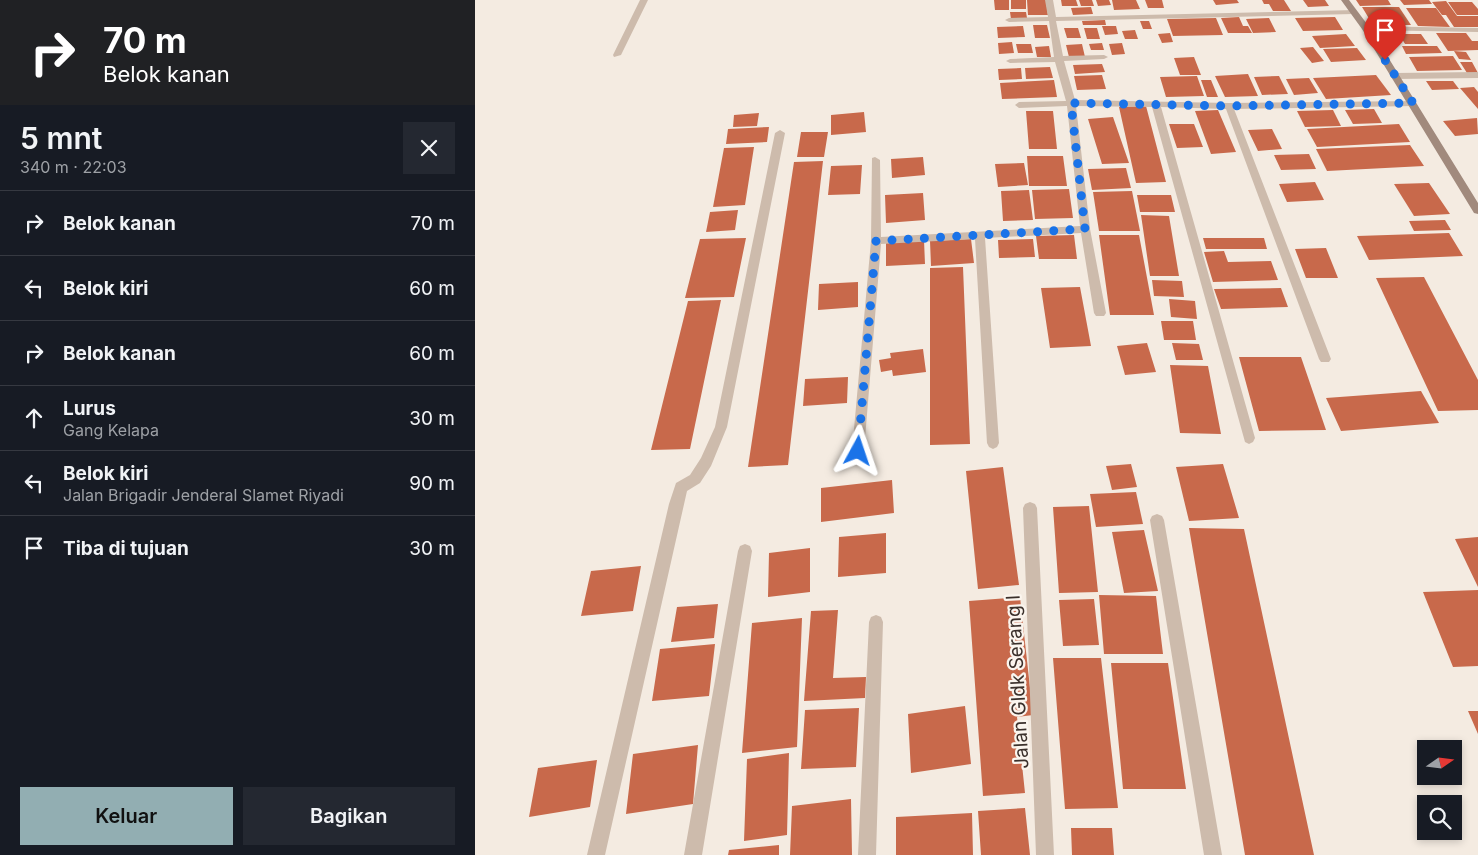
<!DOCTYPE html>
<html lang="id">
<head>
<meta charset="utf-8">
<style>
  body { margin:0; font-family:Inter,sans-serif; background:#242831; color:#f1f3f6; height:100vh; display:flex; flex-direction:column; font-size:19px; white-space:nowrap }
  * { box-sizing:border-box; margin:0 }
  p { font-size:16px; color:#9ea1a6 }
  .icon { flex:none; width:28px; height:28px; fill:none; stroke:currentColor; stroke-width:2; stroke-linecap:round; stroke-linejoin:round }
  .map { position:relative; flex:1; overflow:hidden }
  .details { display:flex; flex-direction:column; background:#171b24; width:475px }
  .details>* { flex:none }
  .hud { background:#202124; color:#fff; overflow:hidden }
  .needle { width:32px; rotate:76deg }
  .tools { position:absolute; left:942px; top:740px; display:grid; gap:10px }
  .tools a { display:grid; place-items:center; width:45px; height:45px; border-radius:0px; background:#171b24; box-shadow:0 2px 8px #0003; font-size:25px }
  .pin { position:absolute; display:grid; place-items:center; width:42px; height:42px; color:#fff; margin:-51px -21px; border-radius:50% 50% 50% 0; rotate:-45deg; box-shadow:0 0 5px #0007 }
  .pin .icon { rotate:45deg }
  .me { position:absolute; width:55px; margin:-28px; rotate:5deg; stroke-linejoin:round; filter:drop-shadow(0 0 4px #0008) }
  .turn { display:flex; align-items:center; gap:18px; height:105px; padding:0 20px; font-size:22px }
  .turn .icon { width:65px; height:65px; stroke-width:2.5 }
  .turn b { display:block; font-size:35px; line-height:42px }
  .round { display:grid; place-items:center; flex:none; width:52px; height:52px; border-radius:0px; background:#242831 }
  .overview { display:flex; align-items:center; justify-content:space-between; height:85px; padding:0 20px }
  h1 { font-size:30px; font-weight:600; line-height:38px }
  .cta { display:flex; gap:10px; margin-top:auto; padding:10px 20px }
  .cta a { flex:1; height:58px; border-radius:0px; background:#92aeb2; color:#111; font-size:20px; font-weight:600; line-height:58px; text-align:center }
  .cta a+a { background:#242831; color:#f1f3f6 }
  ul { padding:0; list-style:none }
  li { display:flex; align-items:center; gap:15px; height:65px; padding:0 20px; border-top:1px solid #363941 }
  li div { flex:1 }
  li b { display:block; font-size:19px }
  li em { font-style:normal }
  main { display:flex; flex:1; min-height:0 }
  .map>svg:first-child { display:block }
</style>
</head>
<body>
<main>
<section class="details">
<div class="hud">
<div class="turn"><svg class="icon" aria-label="right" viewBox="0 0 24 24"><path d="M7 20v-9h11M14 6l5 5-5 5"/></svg><div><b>70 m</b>Belok kanan</div></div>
</div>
<div class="overview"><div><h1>5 mnt</h1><p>340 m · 22:03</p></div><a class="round"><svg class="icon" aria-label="close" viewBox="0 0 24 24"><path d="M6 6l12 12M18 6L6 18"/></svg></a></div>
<ul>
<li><svg class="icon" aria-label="right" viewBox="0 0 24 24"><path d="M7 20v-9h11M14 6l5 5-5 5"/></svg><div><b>Belok kanan</b></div><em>70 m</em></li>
<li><svg class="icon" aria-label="left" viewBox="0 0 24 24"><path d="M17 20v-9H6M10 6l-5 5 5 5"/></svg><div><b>Belok kiri</b></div><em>60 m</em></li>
<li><svg class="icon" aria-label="right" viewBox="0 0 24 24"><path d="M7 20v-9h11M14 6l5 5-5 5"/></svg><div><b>Belok kanan</b></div><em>60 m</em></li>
<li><svg class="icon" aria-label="ahead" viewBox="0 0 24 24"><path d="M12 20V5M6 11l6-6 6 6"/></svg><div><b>Lurus</b><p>Gang Kelapa</p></div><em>30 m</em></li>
<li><svg class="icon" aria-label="left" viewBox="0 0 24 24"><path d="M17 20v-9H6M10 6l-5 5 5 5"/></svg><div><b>Belok kiri</b><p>Jalan Brigadir Jenderal Slamet Riyadi</p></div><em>90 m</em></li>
<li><svg class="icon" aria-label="arrive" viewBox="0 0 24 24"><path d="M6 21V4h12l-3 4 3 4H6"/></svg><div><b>Tiba di tujuan</b></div><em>30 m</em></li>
</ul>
<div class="cta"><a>Keluar</a><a>Bagikan</a></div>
</section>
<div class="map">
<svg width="1003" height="855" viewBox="0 0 1003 855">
  <rect width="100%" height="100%" fill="#f4ebe1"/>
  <path fill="#c8694b" d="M519,0H534V10H520Z
    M536,0H551V9H536Z
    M552,0H571L573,15H553Z
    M586,0H601L603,6H587Z
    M604,0H617L619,6H606Z
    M621,0H634L636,5L623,6Z
    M637,0H661L665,9L639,10Z
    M670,0H687L689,8H673Z
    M738,0H762L764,3L741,5Z
    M787,0H809L816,11H798L794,4H789Z
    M828,0H850L854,6L833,7Z
    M881,0H913L916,5L885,6Z
    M925,0H954L957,4L929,5Z
    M971,1L982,16H1003V27H979L971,15H967L957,2Z
    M973,2H997L1003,9V15H982Z
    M616,7L618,14L598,15L596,8Z
    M887,7H924L936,25H898Z
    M931,8H961L975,27L943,26Z
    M535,12H551L552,18L536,19Z
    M764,17L768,26H773L777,33H753L746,18Z
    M860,17L868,30L828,31L820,18Z
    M741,18L748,35L698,36L692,19Z
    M794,18L801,32L778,33L771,19Z
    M630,20L631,25H608L607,21Z
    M665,21H674L677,29H668Z
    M558,25H572L575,38H560Z
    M548,26L550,37L523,38L522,27Z
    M627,26H641L643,34L630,35Z
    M589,28H603L606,38H592Z
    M609,28H622L625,39H612Z
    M660,30L663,39H650L647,31Z
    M695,33L698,42L687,43L683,34Z
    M904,33H918L925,44H910Z
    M961,33H991L997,41H1003V50L973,51Z
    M871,34L880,46L845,48L837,36Z
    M924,34H946L953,44H930Z
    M537,42L539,53L524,54L523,43Z
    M627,43L629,50H616L614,44Z
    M647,43L650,54L637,55L634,44Z
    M541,44H556L558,53H543Z
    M607,44L610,57H594L591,45Z
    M574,46L576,57H562L560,47Z
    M927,46H962L967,53L931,54Z
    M838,47L849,61L837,63L825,48Z
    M882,48L891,60L856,62L848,49Z
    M979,51L991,52L996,60L984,59Z
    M978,56L987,70L942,71L934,57Z
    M719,57L726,75H705L699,58Z
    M985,62H997L1003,73H992Z
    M627,64L630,72L600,74L598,65Z
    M575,67L578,78L551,79L550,68Z
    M546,68L547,79L524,80L523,69Z
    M773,74L783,96L750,97L740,76Z
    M627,75L631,89L602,90L599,76Z
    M901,75L916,95L851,99L838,78Z
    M722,76L729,96L691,97L685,77Z
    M804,76L813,94L787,95L779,77Z
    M834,78L843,93L819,95L811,79Z
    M579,80L582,97L527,99L525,83Z
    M726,80H736L743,97H732Z
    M951,81H978L984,89L957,90Z
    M999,87L1003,92V109L985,88Z
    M671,106L691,182L661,183L644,107Z
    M899,109L907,123L878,124L870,110Z
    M743,110L761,152L736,154L720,111Z
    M858,110L866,126L830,127L822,111Z
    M551,111H578L582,149H554Z
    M389,112L391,132L356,135V115Z
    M284,113L282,126L258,127L259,115Z
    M638,117L654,163L627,164L613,119Z
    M1002,118L1003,134L980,136L968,121Z
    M694,124H719L728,147L702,148Z
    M924,124L935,142L842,147L832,129Z
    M294,127L292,142L251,144L253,129Z
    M797,129L807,149L783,151L773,130Z
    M326,132H353L349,157H322Z
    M935,145L949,166L852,171L841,149Z
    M279,147L270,205L238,207L249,148Z
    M834,154L841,169L806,170L799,155Z
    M552,156H588L592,186H554Z
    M448,157L450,175L417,178L416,159Z
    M348,161L313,465L273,467L319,162Z
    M549,163L553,185L523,187L520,164Z
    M387,165L385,194L353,195L356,166Z
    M651,168L656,188L617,190L613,169Z
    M840,182L849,200L812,202L804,184Z
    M954,183L975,214L939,216L919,184Z
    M594,189L598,218L560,219L557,190Z
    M554,190L558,220L528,221L526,191Z
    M657,191L665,231H624L618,192Z
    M448,193L450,220L411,223L410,195Z
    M662,195H696L700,212H665Z
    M263,210L260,230L231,232L235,212Z
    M666,215L694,216L704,276H675Z
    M970,220L976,230L939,231L934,221Z
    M974,233L988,256L894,260L882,236Z
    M599,235L602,259H564L561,236Z
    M624,235H664L679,315H635Z
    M271,238L259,297L210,298L225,239Z
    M728,238H789L792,249H731Z
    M496,239L499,263L456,266L455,241Z
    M558,239L560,257L524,258L523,240Z
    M449,240L450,264L411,266V242Z
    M851,248L863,278H831L820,249Z
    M749,251L753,262L796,261L803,280L738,282L729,252Z
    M488,267L495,444L455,445V268Z
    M949,277L1003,380V410L963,411L901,278Z
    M677,280L707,281L709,297L679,296Z
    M383,282V307L343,310L344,284Z
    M605,287L616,346L575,348L566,288Z
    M806,288L813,307L746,309L739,289Z
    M694,299L720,301L722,319L696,317Z
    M246,300L215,449L176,450L213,301Z
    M686,321H718L721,340H689Z
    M672,343L681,372L650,375L642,346Z
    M697,343L724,344L728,360H701Z
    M448,349L451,372L418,376L417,370L406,372L404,360L416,358L415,353Z
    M764,357H826L851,430L784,431Z
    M695,365L733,366L746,434L705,433Z
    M373,377L372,403L328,406L330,379Z
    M946,391L964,423L866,431L851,398Z
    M656,464L662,487L637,490L631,466Z
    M748,464L764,518L714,521L701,467Z
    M528,467L544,585L503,589L491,471Z
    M417,480L419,513L346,522V488Z
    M661,492L668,524L621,527L615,494Z
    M614,506L623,592L584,593L578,507Z
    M714,528L769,529L839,855H770Z
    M669,530L683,591L649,593L637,532Z
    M411,533V573L363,577L364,537Z
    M1003,537V587L980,539Z
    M335,548V592L293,597L294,553Z
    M166,566L158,611L106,616L116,571Z
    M1003,590V666L978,667L948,592Z
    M624,595L681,596L688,654H629Z
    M545,597L558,715L542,717L550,793L508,796L494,601Z
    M619,599L624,645L588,646L584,600Z
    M243,604L239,638L196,642L202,607Z
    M363,610L358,678L391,677L390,698L329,701L336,611Z
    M327,618L322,747L267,753L277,623Z
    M240,644L234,696L177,701L185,649Z
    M578,658H626L643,808L590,809Z
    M636,663H693L711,789H648Z
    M490,706L496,764L436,773L433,714Z
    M384,708L381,767L326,769L330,710Z
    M993,711H1003V734Z
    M223,745L218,804L151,814L158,754Z
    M314,753L312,835L269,841L272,759Z
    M122,760L115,807L54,817L63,768Z
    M376,799L377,855H315L317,806Z
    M550,808L555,855H506L503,811Z
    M497,813L498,855H421V817Z
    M596,828H637L639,855H597Z
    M304,845V855H253L254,850Z"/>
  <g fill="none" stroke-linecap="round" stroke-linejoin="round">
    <path fill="#cdbbac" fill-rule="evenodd" d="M165,0H173L146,55L139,57L138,55Z
      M570,0H578L581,17L881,10V14H878L581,21L588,56L629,55L633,57L629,59L589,61L600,100L754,103L941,101V105L938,106L759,109L856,359L854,362H846L844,359L751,109L686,107L780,438L778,442L774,444L770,442L677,107L601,106L615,229L631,313L629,316H621L619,313L606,233L510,238L524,443L522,447L518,449L514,447L512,443L500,239L406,244L389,451L388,455L383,457L378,455L377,451L396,241L397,158L400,157L405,160L406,237L605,226L592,106L544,108L540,105L544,102L591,101L580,62L535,63L531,61L535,59L579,57L574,21L534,22L530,20L534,18L573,17Z
      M888,26L1003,28V32L891,30H888Z
      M1003,72V78L920,79L916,76L920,73Z
      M305,130L310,133L252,427L236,466L225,483L212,491L130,855H112L194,504L201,483L215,475L226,458L240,427L300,133Z
      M555,502L560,504L562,508L579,855H561L548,508L550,504Z
      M682,514L687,516L689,520L747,855H729L675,520L677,516Z
      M270,544L275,546L277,551L227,855H209L263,551L265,546Z
      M401,615L406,617L408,622L401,855H383L394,622L396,617Z"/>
    <path fill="#a18a7d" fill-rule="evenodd" d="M866,0H874L895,28L1003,203V214L999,213L887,29Z"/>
  </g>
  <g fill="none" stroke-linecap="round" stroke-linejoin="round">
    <path stroke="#1a73e8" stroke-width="9" stroke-dasharray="0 16.2" d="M383,451L401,241L610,229L596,103L754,106L938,103L910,60"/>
  </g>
  <g text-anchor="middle" stroke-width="4.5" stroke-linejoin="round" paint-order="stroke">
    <g font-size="19" fill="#3b302b" stroke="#fbf5ee">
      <text transform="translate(542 682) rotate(-93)" y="7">Jalan Gldk Serang I</text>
    </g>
  </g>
</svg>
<div class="tools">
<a><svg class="needle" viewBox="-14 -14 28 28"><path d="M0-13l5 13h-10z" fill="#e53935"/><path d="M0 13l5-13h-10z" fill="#9ea1a6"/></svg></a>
<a><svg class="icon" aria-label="search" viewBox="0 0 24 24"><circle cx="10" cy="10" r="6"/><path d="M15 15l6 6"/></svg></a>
</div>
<div class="pin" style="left:910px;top:60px;background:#d93025"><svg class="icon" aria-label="arrive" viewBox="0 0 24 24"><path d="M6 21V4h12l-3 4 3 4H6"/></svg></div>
<svg class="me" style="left:383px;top:451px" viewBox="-20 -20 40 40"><path d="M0-17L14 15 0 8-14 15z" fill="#1a73e8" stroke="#fff" stroke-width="4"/></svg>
</div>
</main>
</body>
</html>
